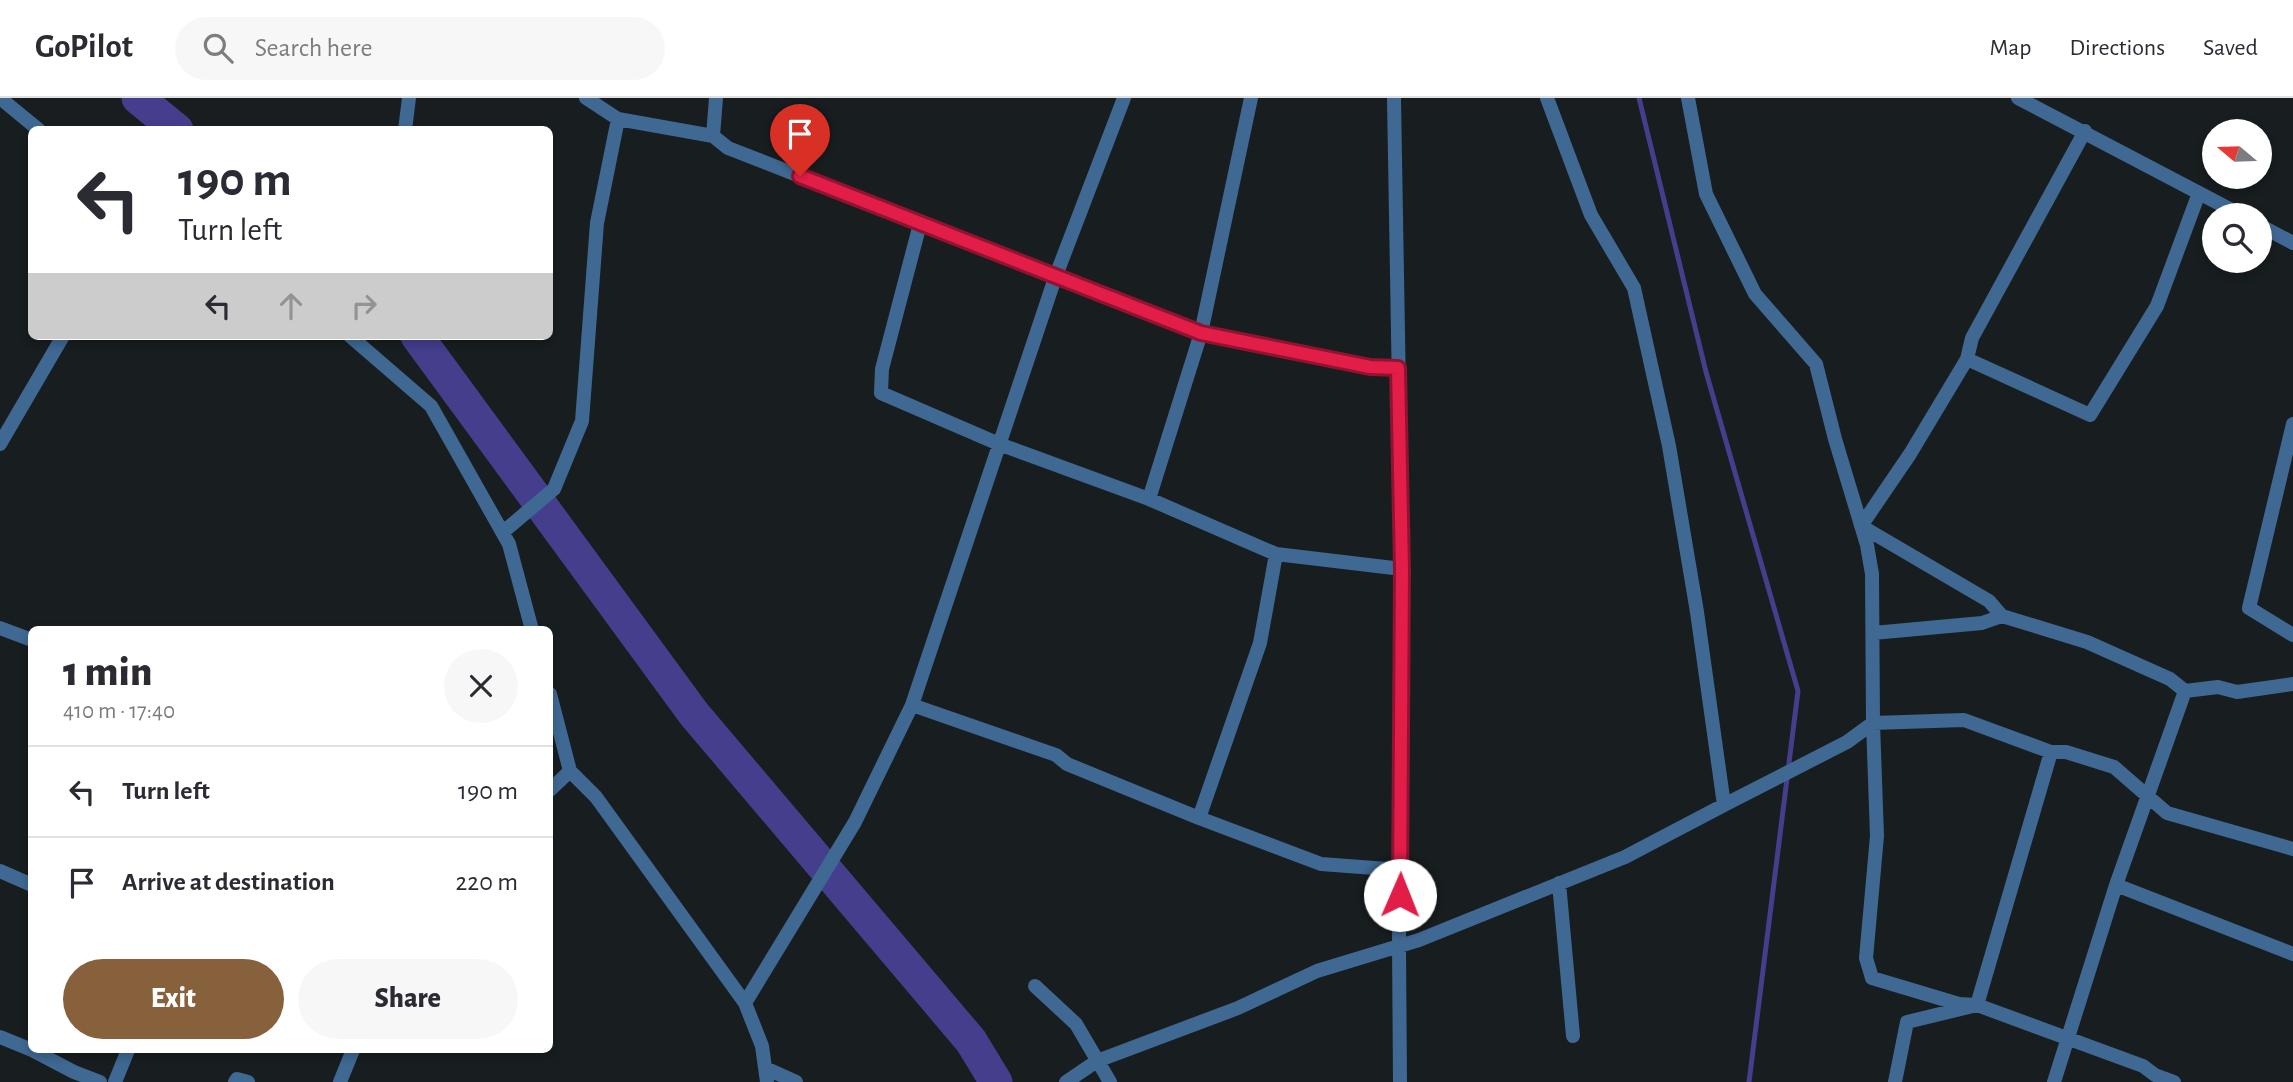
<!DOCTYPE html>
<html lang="en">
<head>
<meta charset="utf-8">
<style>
  body { margin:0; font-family:"Alegreya Sans",sans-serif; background:#f7f7f7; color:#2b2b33; height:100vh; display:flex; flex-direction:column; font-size:26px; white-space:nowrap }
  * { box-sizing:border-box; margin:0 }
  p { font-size:23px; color:#7c7c81 }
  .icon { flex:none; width:38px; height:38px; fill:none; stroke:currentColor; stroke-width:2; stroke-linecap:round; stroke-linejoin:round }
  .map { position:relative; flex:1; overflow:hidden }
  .sheet { position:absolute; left:28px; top:528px; width:525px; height:427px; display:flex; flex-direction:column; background:#fff; border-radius:10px; box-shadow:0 4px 10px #0003 }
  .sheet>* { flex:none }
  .hud { position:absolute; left:28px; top:28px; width:525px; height:214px; border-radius:10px; box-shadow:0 4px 10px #0003; background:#fff; color:#2b2b33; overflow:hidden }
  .needle { width:46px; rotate:289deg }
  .controls { position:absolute; left:2202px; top:21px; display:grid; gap:14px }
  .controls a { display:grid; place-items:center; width:70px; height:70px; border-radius:50%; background:#fff; box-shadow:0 4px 10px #0003; font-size:35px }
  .pin { position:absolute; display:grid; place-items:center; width:60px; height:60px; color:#fff; margin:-72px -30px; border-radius:50% 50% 50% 0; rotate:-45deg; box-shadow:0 0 7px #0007 }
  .pin .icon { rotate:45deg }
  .me { position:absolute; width:77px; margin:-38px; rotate:1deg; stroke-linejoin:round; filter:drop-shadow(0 0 5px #0008) }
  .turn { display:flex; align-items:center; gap:24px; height:147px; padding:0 35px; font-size:32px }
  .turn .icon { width:91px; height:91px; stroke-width:2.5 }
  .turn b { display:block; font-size:49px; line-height:60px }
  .lanes { display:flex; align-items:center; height:66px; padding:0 35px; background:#0003; justify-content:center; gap:35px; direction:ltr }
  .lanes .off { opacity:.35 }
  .round { display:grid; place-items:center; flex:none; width:74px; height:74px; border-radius:37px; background:#f7f7f7 }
  .headline { display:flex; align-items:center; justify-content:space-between; height:119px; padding:0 35px }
  h1 { font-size:42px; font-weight:800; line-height:52px }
  .action { display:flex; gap:14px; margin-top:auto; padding:14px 35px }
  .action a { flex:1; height:80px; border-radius:42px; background:#86613c; color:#fff; font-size:28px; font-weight:800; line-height:80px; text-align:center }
  .action a+a { background:#f7f7f7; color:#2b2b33 }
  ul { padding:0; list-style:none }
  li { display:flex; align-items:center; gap:21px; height:91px; padding:0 35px; border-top:2px solid #e1e1e2 }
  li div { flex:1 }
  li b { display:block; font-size:26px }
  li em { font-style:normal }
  header { display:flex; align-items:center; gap:42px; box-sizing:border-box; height:98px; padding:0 35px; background:#fff; border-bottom:2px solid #e1e1e2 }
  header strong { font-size:33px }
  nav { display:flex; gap:38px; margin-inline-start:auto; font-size:24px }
  .search { width:490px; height:63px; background:#f7f7f7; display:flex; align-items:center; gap:18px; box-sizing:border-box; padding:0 24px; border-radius:38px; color:#7c7c81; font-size:26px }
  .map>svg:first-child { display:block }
</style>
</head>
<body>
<header>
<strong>GoPilot</strong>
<div class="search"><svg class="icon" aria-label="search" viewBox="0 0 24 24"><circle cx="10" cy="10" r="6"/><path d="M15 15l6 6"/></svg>Search here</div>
<nav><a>Map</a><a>Directions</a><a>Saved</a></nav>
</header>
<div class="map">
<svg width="2293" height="984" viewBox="0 0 2293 984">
  <rect width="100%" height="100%" fill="#181d1f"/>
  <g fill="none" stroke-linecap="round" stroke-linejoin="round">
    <path stroke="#443e8d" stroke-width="5" d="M1639,0L1706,274L1798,593L1749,984"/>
    <path stroke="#443e8d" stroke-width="33" d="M138,0L177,32
      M417,238L694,616L971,943L996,984"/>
    <path stroke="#3f6893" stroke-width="14" d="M0,0L39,32
      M586,0L618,21L713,38L728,50L1201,235L1370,269L1398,270
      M1394,0L1402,471L1399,848L1400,984
      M1688,0L1706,96L1755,196L1816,266L1835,341L1867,447L1872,476L1873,625L1847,644L1724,707
      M405,32L409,0
      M2085,33L1972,240L1967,261L1910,356L1861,428L1989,503L2002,518L2087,544L2170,581L2185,593L2218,589L2237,594L2293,586
      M713,38L716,0
      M920,126L882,271L881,295L999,346L1149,401L1276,456L1402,471
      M350,238L431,308L509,446L532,532
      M1967,261L2090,317L2157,208L2199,95
      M2293,326L2249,510L2293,537
      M0,346L63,238
      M1149,401L1201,235L1251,0
      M503,434L554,391L582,323L597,125L618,21
      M0,530L32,542
      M1873,535L1982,525L2002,518
      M550,596L570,673L550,692
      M912,607L1056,657L1067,666L1199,720L1321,766L1401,772
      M570,673L596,699L745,905
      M1199,720L1260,545L1276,456
      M0,773L32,787
      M1559,785L1573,938
      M2116,787L2293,856
      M1035,888L1076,926L1110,984
      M0,939L32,952
      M32,952L74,974L100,984
      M765,970L796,984
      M115,984L128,952
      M235,984L237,981L248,984
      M340,984L353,952
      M767,984L762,948L745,905L855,724L912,607L1055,180L1124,0
      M1066,984L1097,963L1238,910L1317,873L1419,842L1625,759L1724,707L1697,514L1669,348L1634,190L1591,117L1547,0
      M1895,984L1907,924L1977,907L2051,654
      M2054,984L2116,787L2185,593
      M2174,984L2155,977L2143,968L1977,907L1959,906L1872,880L1866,860L1877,738L1873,625L1964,622L2051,654H2066L2114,669L2167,715L2293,751"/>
    <path stroke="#3f6893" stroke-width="14" d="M2018,0L2241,117
      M2259,127L2293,145"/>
  </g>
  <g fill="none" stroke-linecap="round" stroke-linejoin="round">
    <g stroke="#92132f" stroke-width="18">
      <path id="route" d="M800,78L1201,235L1370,269L1398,270L1402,471L1400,797"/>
    </g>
    <use href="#route" stroke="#e11d48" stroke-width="12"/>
  </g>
</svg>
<div class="controls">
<a><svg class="needle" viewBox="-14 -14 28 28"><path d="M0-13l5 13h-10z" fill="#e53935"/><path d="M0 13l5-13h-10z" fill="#7c7c81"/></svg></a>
<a><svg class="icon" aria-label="search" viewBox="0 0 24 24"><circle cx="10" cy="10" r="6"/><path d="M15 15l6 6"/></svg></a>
</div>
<div class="pin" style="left:800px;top:78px;background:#d93025"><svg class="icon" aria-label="arrive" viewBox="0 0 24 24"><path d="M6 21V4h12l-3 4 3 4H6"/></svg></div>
<svg class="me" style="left:1400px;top:797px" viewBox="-20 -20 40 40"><circle r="19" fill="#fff"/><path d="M0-13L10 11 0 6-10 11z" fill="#e11d48"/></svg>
<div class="hud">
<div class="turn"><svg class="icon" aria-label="left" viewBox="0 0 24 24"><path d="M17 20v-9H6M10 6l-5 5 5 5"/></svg><div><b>190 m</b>Turn left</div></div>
<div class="lanes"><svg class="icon" aria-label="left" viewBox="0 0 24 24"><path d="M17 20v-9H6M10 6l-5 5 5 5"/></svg><svg class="icon off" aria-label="ahead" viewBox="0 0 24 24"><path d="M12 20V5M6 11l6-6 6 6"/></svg><svg class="icon off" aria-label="right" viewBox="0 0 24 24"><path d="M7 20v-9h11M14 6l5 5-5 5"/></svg></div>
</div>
<section class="sheet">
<div class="headline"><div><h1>1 min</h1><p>410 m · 17:40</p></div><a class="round"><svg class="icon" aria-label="close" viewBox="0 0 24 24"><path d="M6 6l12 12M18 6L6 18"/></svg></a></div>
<ul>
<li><svg class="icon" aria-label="left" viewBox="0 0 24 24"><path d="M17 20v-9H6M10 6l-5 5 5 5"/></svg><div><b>Turn left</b></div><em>190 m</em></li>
<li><svg class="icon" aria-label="arrive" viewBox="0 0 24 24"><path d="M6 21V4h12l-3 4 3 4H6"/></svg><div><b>Arrive at destination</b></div><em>220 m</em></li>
</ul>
<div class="action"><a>Exit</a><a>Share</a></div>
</section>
</div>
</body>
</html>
